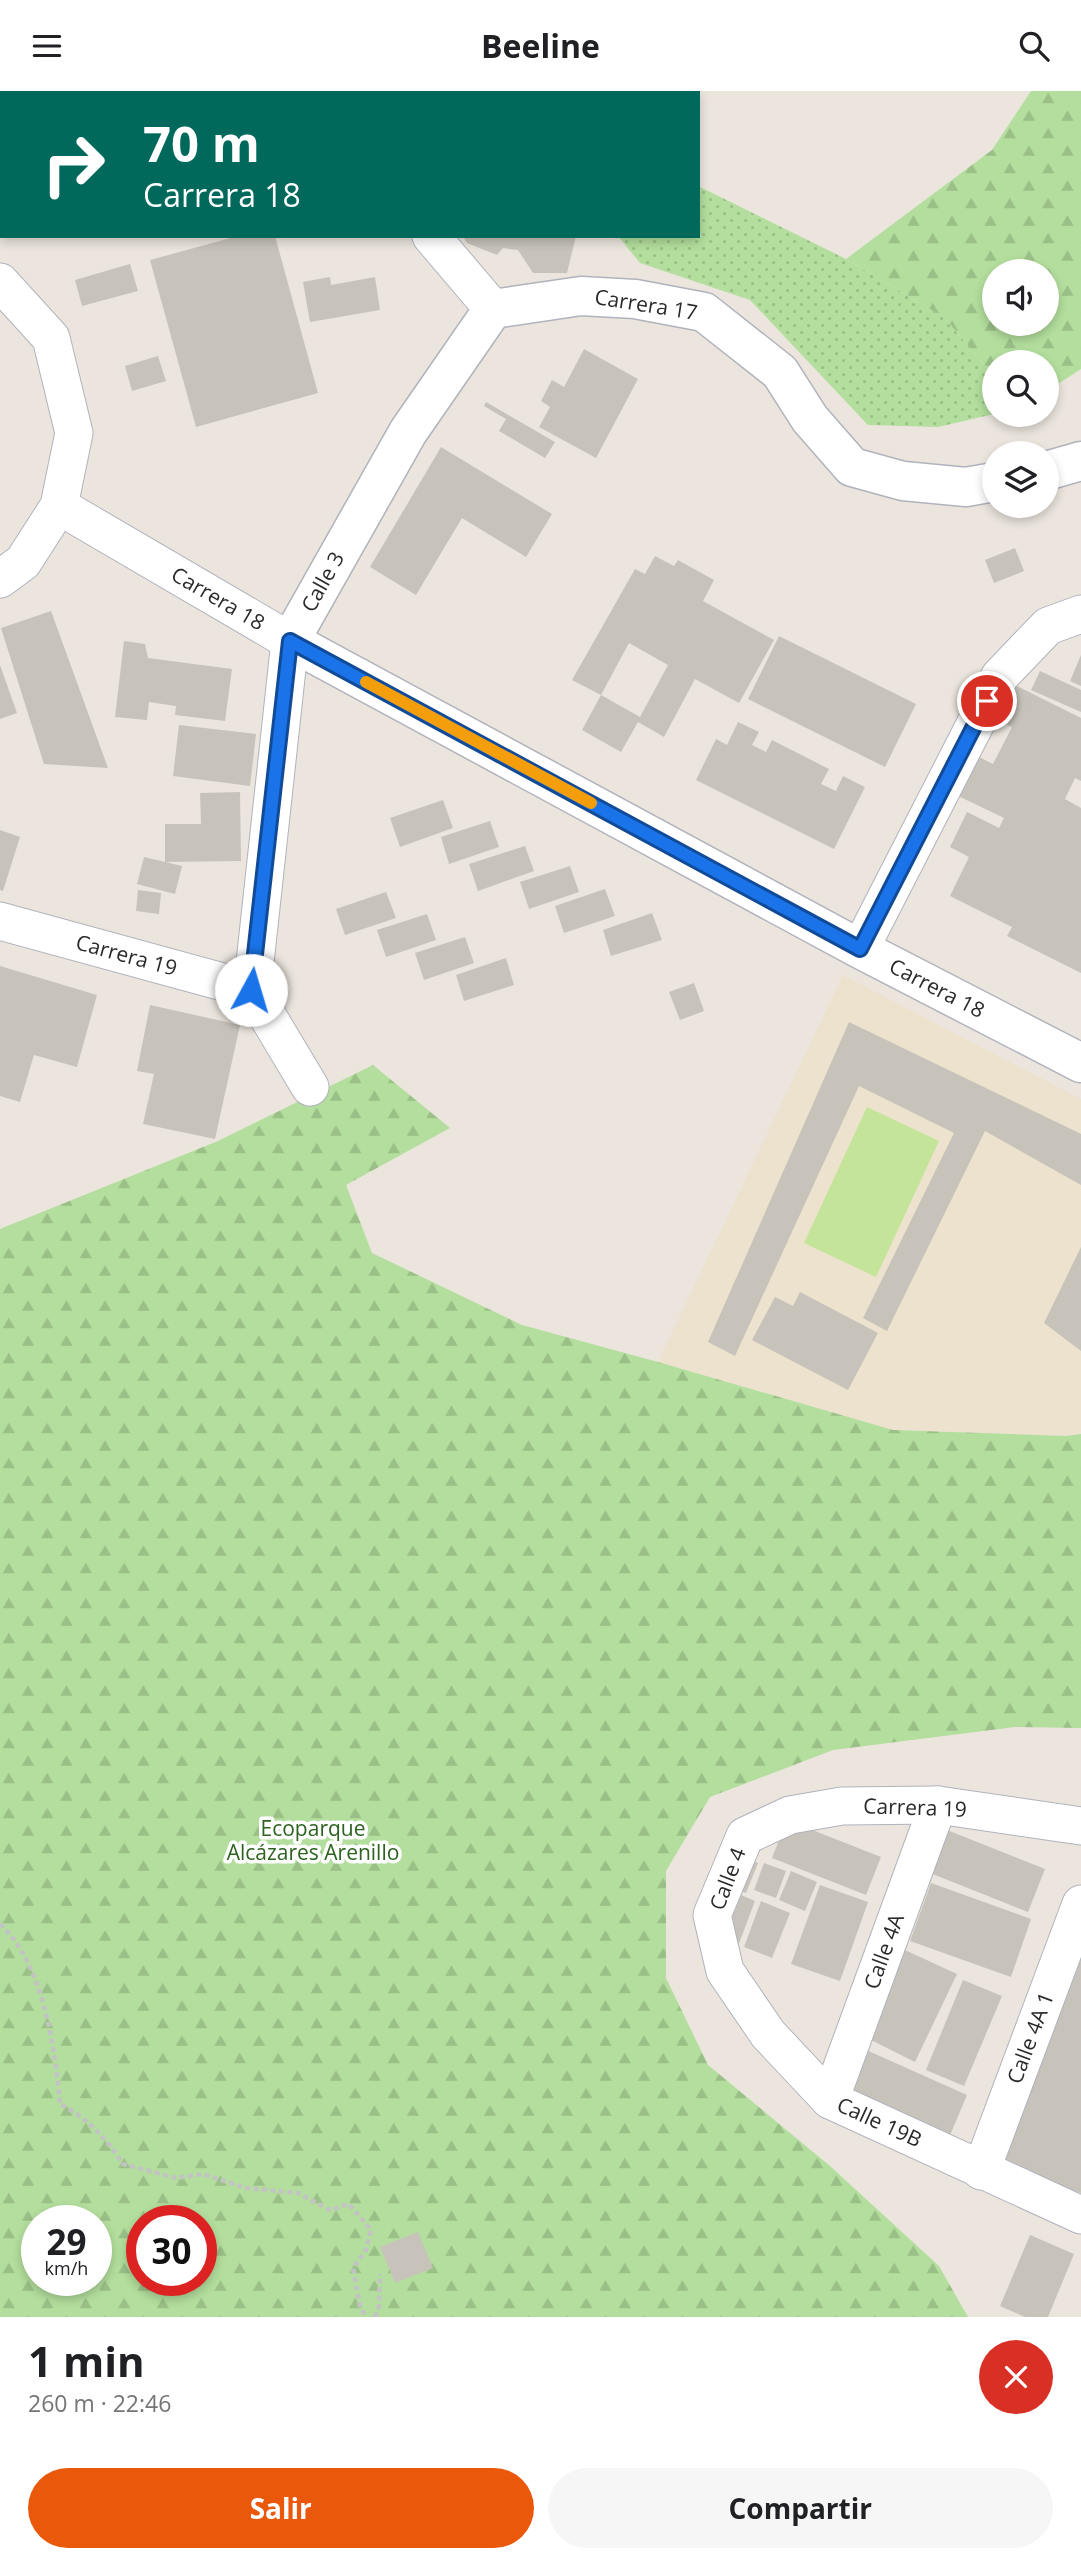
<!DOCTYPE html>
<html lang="es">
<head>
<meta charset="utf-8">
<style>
  body { margin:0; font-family:"Open Sans",sans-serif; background:#f6f6f6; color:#202124; height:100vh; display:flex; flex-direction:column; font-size:26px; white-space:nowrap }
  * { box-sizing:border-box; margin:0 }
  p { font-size:23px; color:#757577 }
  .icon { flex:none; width:38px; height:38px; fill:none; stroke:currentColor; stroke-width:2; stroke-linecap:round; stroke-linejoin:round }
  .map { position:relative; height:2226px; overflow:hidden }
  .details { display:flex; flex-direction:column; background:#fff; flex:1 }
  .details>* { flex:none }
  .top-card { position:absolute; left:0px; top:0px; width:700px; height:147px; box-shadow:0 4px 10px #0003; background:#00695c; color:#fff; overflow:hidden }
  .tools { position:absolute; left:982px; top:168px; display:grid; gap:14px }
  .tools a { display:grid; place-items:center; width:77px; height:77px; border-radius:50%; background:#fff; box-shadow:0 4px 10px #0003; font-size:35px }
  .speed { position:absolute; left:21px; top:2114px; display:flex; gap:14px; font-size:35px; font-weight:700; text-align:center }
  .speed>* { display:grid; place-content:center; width:91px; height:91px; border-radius:50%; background:#fff; box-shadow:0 4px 10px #0003; line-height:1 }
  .speed small { font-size:18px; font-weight:400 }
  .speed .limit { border:10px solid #d22; background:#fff; color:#111 }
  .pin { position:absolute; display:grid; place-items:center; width:60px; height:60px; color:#fff; margin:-30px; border:4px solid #fff; border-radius:50%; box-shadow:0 2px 7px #0007 }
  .me { position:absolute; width:77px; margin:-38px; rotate:6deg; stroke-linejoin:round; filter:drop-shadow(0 0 5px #0008) }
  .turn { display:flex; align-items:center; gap:24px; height:147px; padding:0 28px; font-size:32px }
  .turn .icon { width:91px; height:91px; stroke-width:2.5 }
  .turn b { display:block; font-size:49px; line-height:60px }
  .round { display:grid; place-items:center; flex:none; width:74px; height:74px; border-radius:37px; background:#f6f6f6 }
  .overview { display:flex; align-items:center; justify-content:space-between; height:119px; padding:0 28px }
  h1 { font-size:42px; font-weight:700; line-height:52px }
  .button { display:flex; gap:14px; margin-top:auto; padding:14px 28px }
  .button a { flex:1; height:80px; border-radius:42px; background:#ea580c; color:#fff; font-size:28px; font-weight:700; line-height:80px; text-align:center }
  .button a+a { background:#f6f6f6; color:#202124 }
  header { display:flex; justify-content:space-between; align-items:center; height:91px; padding:0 28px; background:#fff; font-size:32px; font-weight:700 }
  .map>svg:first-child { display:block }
</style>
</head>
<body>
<header><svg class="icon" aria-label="menu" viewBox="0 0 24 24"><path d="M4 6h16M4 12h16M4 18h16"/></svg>Beeline<svg class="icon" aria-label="search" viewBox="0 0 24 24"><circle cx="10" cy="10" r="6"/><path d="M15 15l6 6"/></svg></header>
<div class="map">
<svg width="1081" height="2226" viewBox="0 0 1081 2226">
  <defs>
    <pattern id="grass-dots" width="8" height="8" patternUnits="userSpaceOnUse" patternTransform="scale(1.75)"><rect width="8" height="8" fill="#b3de9d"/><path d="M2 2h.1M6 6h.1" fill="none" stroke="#9abf87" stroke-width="1.8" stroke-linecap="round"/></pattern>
    <pattern id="forest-firs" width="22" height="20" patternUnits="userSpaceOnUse" patternTransform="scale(1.75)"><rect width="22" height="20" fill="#b3de9d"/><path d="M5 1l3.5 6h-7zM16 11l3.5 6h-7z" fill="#9abf87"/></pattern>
  </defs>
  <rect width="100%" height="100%" fill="#ebe5dd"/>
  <path fill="#ece2cd" d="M843,884L1081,1008V1343L1066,1345L893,1339L658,1271Z"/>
  <path fill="url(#grass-dots)" d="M698,95L846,168L945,227L994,286V323L938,336L868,334L750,209L640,172L618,145H698Z"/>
  <path fill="url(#forest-firs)" fill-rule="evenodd" d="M11,0H349L350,2H13Z
    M1031,0H1081V278L1047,300L1046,271H994V286L945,227L846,168L992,59ZM994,180H1046V233H994Z
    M373,974L450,1037L346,1094L372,1162L522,1234L658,1271L893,1339L1066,1345L1081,1343V1637L1015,1636L833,1659L710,1706L666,1780V1887L708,1974L830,2075L939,2175L968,2226H0V1138L218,1050ZM37,2130H96V2189H37ZM142,2130H201V2189H142Z"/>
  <path fill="#c4e599" d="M867,1016L939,1050L876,1186L804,1152Z"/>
  <path fill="#c7c3bb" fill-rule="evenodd" d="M238,145H275L318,302L196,336L150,169Z
    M463,145H576L567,182H533L518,159L503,157L497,164L467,152Z
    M130,173L138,200L82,215L75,189Z
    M330,186L331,194L375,186L380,219L310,231L303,191Z
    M584,258L638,288L596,367L539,336L550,316L541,310L552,289L564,296Z
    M158,265L166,290L132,300L125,275Z
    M486,311L555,351L545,367L499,340L506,328L484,315Z
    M441,356L552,423L526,466L462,427L416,504L370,476Z
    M1015,457L1024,480L994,492L985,469Z
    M655,465L674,475L678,469L714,489L703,510L774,549L739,612L695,588L664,646L638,631L621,661L582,639L601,604L572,589L635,478L645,483ZM629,552L668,574L640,626L601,604Z
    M51,520L108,677L44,673L1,537Z
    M779,545L916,613L885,676L748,608Z
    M124,550L145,553L148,567L232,578L225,630L175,624L176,615L149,611L147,629L115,626Z
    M1081,564V595L1070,590Z
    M0,574L17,622L0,628Z
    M1040,580L1081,599V621L1031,599Z
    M1003,588L1081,627V690L1075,687L1065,708L1081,717V882L1007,845L1012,836L950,805L969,766L950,756L967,721L999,737L1004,727L952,702L971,662L993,673L1012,636L1007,634L1015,617L994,607Z
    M738,631L759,641L752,654L766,661L772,649L829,678L821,693L836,700L843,685L865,696L834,758L696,689L716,648L727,654Z
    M179,634L256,643L250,695L173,685Z
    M240,701L241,770L165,771V733H201L200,702Z
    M443,709L453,737L400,756L390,727Z
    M490,730L499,756L449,773L441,746Z
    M0,739L20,746L3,800L0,799Z
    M525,755L534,780L478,800L469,773Z
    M144,766L182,775L175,803L137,793Z
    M570,775L579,801L529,818L520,791Z
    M605,798L615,825L564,842L555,815Z
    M138,799L161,802L159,823L136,820Z
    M386,801L396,827L345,844L336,818Z
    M652,822L662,849L611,865L603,839Z
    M427,823L436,849L386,866L377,839Z
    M465,846L474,872L424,889L415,862Z
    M506,867L514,894L464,910L456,884Z
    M0,875L97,904L77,976L34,964L20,1011L0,1005Z
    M694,892L704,920L680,929L669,901Z
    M150,914L240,934L215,1048L143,1033L154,983L137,980Z
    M849,931L1081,1043V1094L985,1040L887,1240L863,1227L954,1042L859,995L735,1265L708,1251Z
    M1081,1156V1260L1044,1232Z
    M800,1201L878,1242L848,1299L752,1249L775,1206L793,1215Z
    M787,1729L881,1766L866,1804L772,1767Z
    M947,1739L1045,1778L1028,1821L930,1782Z
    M743,1766L758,1772L746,1802L731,1796Z
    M764,1772L786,1780L776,1807L754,1799Z
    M791,1780L817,1791L805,1820L779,1809Z
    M931,1792L1031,1828L1011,1886L910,1850Z
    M820,1794L868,1811L840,1890L791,1873Z
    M741,1804L755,1810L738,1855L723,1849Z
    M761,1810L790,1822L772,1867L744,1856Z
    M1081,1822V2102L992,2070Z
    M905,1859L957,1883L915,1971L863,1945Z
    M963,1889L1002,1905L964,1995L926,1979Z
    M864,1958L967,2004L948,2049L844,2003Z
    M418,2141L433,2177L395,2192L380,2156Z
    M1030,2144L1074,2163L1048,2226H1025L1000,2215Z"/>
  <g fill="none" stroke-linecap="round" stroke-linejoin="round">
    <g stroke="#b0b3bd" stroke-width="39">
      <g id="street">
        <path d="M0,38L2,39"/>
        <path d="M431,145L493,218"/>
        <path d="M0,191L51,247L74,342L59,415L23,471L0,488"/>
        <path id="s1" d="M59,415L290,550L252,899L310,996"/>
        <path id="s2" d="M0,830L252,899"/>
        <path d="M860,858L1000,585L1048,535L1081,523"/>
        <path id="s3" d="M1081,1735L938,1714L842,1715L790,1724L745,1745L712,1824L725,1880L768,1943L830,2009L1081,2124"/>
        <path id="s4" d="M830,2009L938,1714"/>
        <path id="s5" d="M981,2080L1081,1813"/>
      </g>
    </g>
    <g stroke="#b0b3bd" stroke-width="41">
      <g id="secondary">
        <path d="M1046,380L1081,370"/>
        <path id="s6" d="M994,391L966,396L903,390L852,376L810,328L780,281L704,221L635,208L581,205L493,218L408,341L290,550L860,858L1081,972"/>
      </g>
    </g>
    <path stroke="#c3c3c3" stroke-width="4.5" stroke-dasharray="5 3.5" stroke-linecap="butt" d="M0,1833C43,1872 55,1956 60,2013C86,2026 107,2048 123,2073L176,2087L203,2083L246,2097L298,2102L330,2119L349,2113L371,2139L366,2159L353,2177L360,2215L366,2226
      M375,2226L379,2214L380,2183"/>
    <use href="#street" stroke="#fff" stroke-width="37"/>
    <use href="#secondary" stroke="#fff" stroke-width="38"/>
  </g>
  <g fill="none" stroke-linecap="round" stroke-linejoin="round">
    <g stroke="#114b97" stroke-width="18">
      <path id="route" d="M251,899L290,550L860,858L987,610"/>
    </g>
    <use href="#route" stroke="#1a73e8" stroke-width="12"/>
    <path stroke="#f59e0b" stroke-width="12" d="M366,591L591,712"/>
  </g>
  <g text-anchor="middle" stroke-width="7" stroke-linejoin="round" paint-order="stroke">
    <g font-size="21" fill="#2a2a2a" stroke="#fff">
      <text transform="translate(646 214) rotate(9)" y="7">Carrera 17</text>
      <text transform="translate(323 491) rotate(-61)" y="7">Calle 3</text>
      <text dy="7" stroke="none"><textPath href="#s1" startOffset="184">Carrera 18</textPath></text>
      <text dy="7" stroke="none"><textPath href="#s2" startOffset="131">Carrera 19</textPath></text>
      <text dy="7" stroke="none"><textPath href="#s6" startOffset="1698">Carrera 18</textPath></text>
      <text transform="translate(915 1717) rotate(2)" y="7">Carrera 19</text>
      <text transform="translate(728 1788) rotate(-69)" y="7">Calle 4</text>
      <text dy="7" stroke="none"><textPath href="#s4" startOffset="158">Calle 4A</textPath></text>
      <text dy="7" stroke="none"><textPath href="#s5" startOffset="142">Calle 4A 1</textPath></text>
      <text dy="7" stroke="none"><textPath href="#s3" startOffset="707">Calle 19B</textPath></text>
    </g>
    <g font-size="21" fill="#2c631f" stroke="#fff">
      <text x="313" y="1745">Ecoparque<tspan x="313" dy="24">Alcázares Arenillo</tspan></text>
    </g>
  </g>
</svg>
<div class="tools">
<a><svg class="icon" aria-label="sound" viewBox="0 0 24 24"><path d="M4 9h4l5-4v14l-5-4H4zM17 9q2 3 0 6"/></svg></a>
<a><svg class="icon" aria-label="search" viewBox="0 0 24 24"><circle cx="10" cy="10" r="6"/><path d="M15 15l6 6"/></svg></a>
<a><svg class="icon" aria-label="layers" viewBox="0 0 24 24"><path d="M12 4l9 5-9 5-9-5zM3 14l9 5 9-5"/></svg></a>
</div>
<div class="speed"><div>29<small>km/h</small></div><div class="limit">30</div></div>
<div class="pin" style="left:987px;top:610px;background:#d93025"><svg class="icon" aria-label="arrive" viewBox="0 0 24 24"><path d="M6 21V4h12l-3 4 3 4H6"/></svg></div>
<svg class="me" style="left:251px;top:899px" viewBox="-20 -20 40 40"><circle r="19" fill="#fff"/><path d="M0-13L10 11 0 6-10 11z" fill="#1a73e8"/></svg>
<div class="top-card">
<div class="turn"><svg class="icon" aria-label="right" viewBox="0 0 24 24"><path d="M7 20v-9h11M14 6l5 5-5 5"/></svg><div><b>70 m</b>Carrera 18</div></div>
</div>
</div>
<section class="details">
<div class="overview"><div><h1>1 min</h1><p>260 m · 22:46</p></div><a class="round" style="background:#d93025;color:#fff"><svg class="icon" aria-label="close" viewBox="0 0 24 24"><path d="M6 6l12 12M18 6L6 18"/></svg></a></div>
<div class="button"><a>Salir</a><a>Compartir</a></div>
</section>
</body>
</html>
